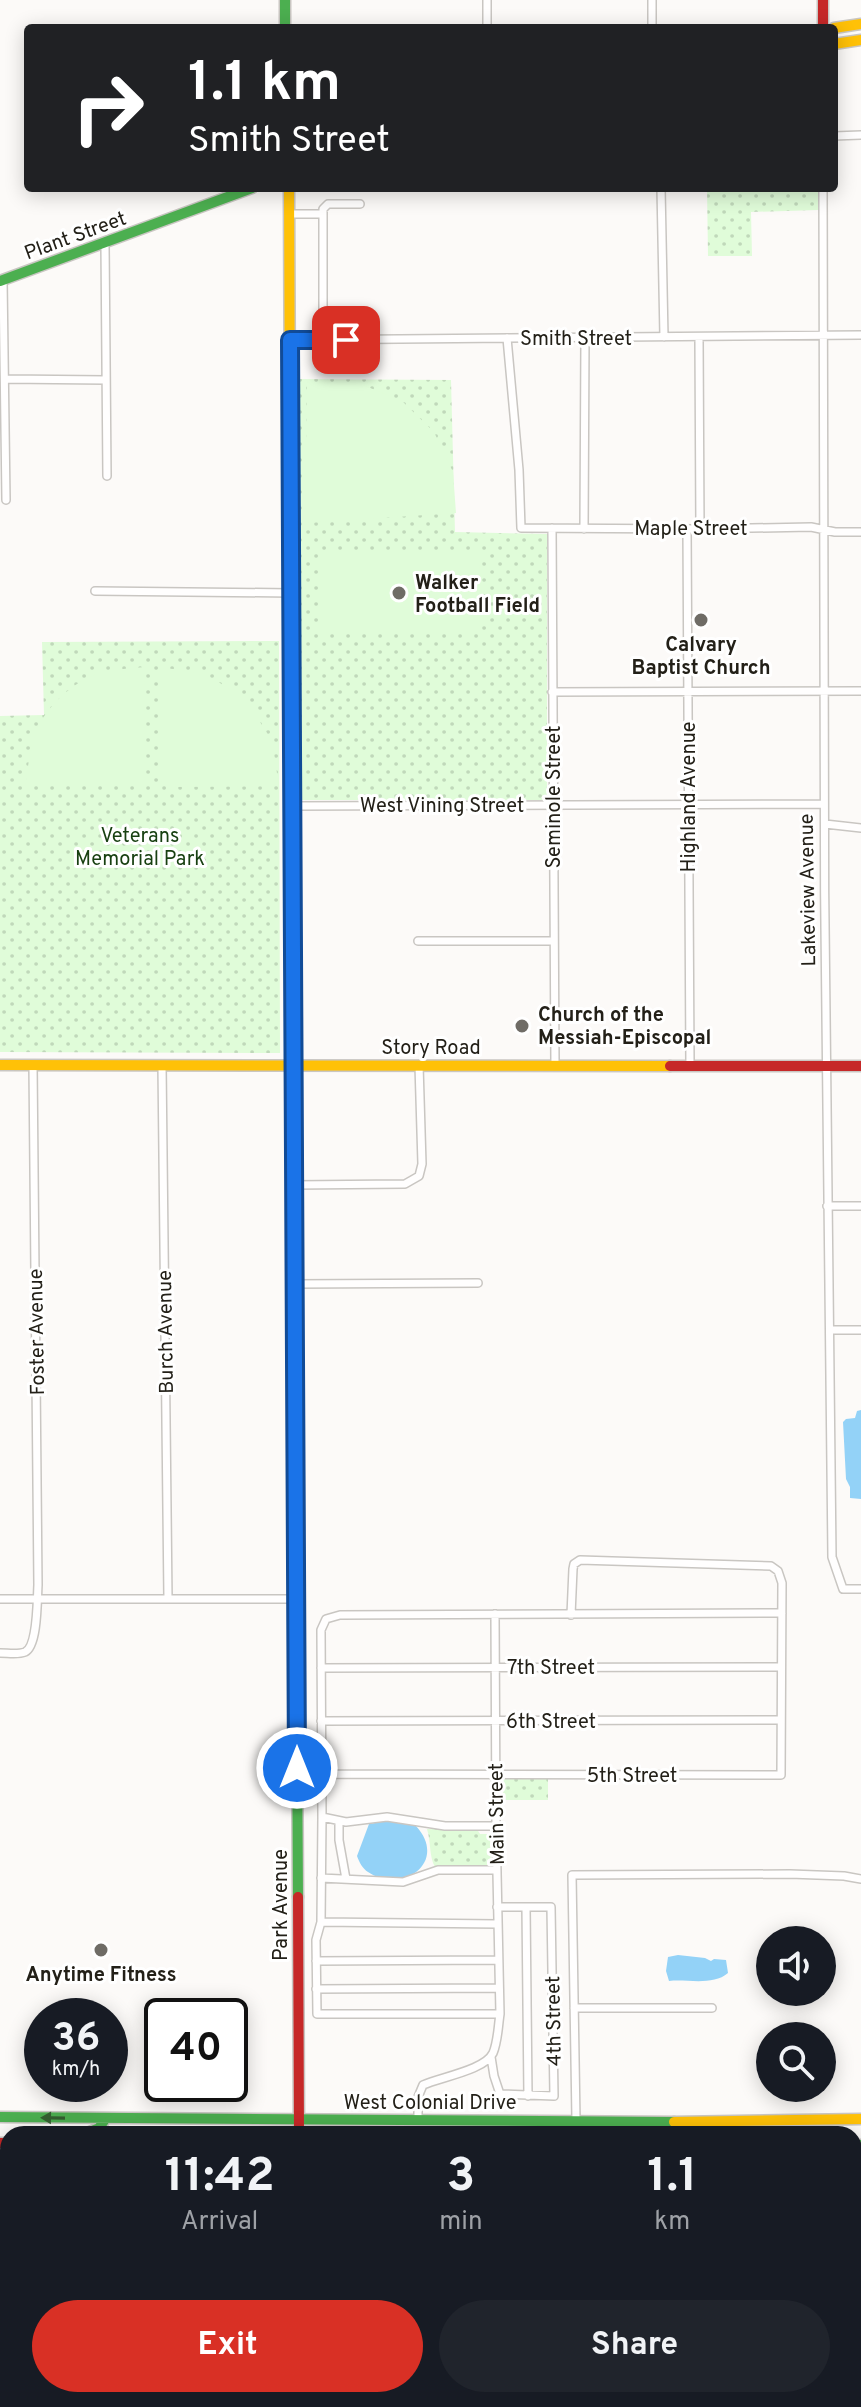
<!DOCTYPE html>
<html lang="en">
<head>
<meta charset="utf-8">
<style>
  body { margin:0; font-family:Overpass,sans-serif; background:#20242c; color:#f1f3f6; height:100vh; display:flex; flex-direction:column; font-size:30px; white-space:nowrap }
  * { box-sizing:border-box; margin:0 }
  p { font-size:26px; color:#9ea1a6 }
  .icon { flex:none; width:44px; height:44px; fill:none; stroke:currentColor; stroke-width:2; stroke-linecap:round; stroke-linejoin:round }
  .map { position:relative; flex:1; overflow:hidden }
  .details { position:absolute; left:0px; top:2126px; width:862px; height:282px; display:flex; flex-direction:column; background:#171b24; border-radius:24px 24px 0 0; box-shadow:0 4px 20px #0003 }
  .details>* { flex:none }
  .hud { position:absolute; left:24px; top:24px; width:814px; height:168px; border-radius:8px; box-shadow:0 4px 20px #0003; background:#202124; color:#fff; overflow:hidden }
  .buttons { position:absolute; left:756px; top:1926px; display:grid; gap:16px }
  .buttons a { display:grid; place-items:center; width:80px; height:80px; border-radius:50%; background:#171b24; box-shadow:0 4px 20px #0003; font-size:40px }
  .speed { position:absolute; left:24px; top:1998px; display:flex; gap:16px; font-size:40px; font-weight:700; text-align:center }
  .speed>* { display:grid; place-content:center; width:104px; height:104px; border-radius:50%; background:#171b24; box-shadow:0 4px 20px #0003; line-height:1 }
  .speed small { font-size:20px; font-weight:400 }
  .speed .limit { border:4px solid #111; border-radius:12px; background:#fff; color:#111 }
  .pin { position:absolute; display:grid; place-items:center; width:68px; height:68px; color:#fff; margin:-34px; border-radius:16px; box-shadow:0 4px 12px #0006 }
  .me { position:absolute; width:88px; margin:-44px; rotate:0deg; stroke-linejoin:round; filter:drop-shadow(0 0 6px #0008) }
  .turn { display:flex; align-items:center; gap:28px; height:168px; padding:0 32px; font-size:36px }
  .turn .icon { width:104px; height:104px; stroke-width:2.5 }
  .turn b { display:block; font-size:56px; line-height:68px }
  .eta { display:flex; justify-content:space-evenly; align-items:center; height:136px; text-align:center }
  .eta b { font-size:48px; font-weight:700; line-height:56px }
  .cta { display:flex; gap:16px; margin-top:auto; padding:16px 32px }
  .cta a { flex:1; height:92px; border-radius:48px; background:#d93025; color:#fff; font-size:32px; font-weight:700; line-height:92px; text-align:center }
  .cta a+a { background:#20242c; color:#f1f3f6 }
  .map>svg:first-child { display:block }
</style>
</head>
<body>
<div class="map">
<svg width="861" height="2407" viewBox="0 0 861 2407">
  <defs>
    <pattern id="park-dots" width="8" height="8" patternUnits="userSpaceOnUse" patternTransform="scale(2)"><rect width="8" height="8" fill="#e0fcd9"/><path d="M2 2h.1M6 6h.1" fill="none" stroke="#c0d8ba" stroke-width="1.8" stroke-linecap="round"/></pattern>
  </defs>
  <rect width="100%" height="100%" fill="#fcfaf8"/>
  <path fill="url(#park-dots)" d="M707,188H818V210L751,212L752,256H708Z
    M297,379L451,380L455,532L547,534V800H299Z
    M279,641L280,1053L0,1052V716L44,715L42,642Z
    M503,1779H548V1800H503Z
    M427,1829H477L480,1834H490L491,1867H435C429,1857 431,1841 427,1829Z"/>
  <path fill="#e0fcd9" d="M307,382L363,385L402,401L434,432L453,472L456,513L305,523Z
    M319,553H480L479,634H319Z
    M144,667L145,779L139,785H25C28,771 29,755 32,741C40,715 64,689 89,677C106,669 126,669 144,667Z
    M160,668L187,670L214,679L247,701L272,741L279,786L169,787L160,780Z"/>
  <path fill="#93d2f7" d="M861,1410V1499L850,1498V1487L846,1479L843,1422L846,1419L855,1418L857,1411Z
    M393,1820L416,1826C449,1862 402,1895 368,1872C363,1869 359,1862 357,1856L369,1824Z
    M678,1955L705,1958L711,1961L714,1959L726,1960L728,1973C713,1986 688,1979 669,1981L666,1971L668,1957Z"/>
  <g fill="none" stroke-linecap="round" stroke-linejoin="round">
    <g stroke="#c9c6c2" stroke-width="10">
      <path id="street" d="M487,0V28
        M652,0V28
        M834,136L861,135
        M661,188L664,337
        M823,188C822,644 825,1101 832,1557L843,1589H861
        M289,214H323
        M105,244L107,476
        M3,280L6,500
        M507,338L519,470L521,528L700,529L811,527L835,532H861
        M699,338L700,529
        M290,340L861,335
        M323,340V209L328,204H360
        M5,379L106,380
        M552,528L555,1065
        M584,529L585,338
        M687,529L690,1065
        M95,591L291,593
        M552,692L861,691
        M292,806L824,804
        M825,824L861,828
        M418,941H554
        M162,1065L168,1599
        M293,1185L405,1184L419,1176L422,1164L419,1065
        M827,1206H861
        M295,1284L478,1283
        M830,1330H861
        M0,1599H297
        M0,1653C8,1653 18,1655 25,1652C38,1646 37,1600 38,1585L33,1065
        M321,1668L781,1667
        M321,1721L781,1720
        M322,1774L781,1775L782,1583L778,1571L771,1566L580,1560L574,1564L573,1569L571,1615
        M322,1817L321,1922L316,1940L317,2014H500
        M339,1821V1840L346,1879
        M496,1826H445L387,1817L346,1822L322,1817L321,1630L326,1619L340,1615L782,1613
        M321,1878L403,1882L438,1870H496
        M526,1907L528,2096
        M321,1922L497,1924
        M316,1961L498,1960
        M316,1989L499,1988
        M574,2008H712
        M491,2057L494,2076L500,2094L554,2096L551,1907H497
        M576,2120L572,1875L790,1874L844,1876L861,1879
        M418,2121V2097L423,2085C441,2077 485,2070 493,2053C498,2041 498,2027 500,2014L496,1826L495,1614
        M299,2407V2400"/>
    </g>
    <g stroke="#c9c6c2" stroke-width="13">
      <path id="fast" d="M285,0V28
        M0,281L252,188
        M294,1244L298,1897
        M0,2117L674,2122
        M85,2134L99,2128L106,2118
        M579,2134L585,2130L603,2128
        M854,2145H861
        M854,2227L861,2195"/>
    </g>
    <g stroke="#c9c6c2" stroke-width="13">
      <path id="slow" d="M834,28L861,24
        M834,44L861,40
        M289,188L291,671
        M0,1065L670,1066
        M674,2122L861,2119"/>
    </g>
    <g stroke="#c9c6c2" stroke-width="13">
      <path id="jam" d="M823,0V28
        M291,671L294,1244
        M670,1066H861
        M298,1897L299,2134
        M0,2143H8
        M833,2400V2407"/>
    </g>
    <use href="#street" stroke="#fffefe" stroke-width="7"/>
    <use href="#fast" stroke="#4caf50" stroke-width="10"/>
    <use href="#slow" stroke="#ffc107" stroke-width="10"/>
    <use href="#jam" stroke="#c62828" stroke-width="10"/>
  </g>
  <defs><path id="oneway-solid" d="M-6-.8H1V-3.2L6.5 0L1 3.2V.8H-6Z" transform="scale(2)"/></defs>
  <use fill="#356031" href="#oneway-solid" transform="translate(53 2118) rotate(-179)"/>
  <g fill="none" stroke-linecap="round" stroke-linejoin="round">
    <g stroke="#114b97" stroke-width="20">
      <path id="route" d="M297,1768L290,340H346"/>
    </g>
    <use href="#route" stroke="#1a73e8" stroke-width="14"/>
  </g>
  <g fill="#6f6c66" stroke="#fff" stroke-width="3">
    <circle cx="399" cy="593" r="8"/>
    <circle cx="701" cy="620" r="8"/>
    <circle cx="522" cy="1026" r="8"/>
    <circle cx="101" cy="1950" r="8"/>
  </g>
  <g text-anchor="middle" stroke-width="6" stroke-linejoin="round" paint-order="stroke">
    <g font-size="20" fill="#232018" stroke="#fff">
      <text transform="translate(75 235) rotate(-20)" y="7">Plant Street</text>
      <text x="576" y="345">Smith Street</text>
      <text x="691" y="535">Maple Street</text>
      <text transform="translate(553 797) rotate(-90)" y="7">Seminole Street</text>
      <text transform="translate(688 797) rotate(-90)" y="7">Highland Avenue</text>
      <text x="442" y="812">West Vining Street</text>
      <text transform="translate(807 890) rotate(-91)" y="7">Lakeview Avenue</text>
      <text x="431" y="1054">Story Road</text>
      <text transform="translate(36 1332) rotate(-91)" y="7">Foster Avenue</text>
      <text transform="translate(165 1332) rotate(-91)" y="7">Burch Avenue</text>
      <text x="551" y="1674">7th Street</text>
      <text x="551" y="1728">6th Street</text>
      <text x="632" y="1782">5th Street</text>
      <text transform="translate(496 1814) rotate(-91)" y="7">Main Street</text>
      <text transform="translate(280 1905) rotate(-90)" y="7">Park Avenue</text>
      <text transform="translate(553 2021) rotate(-91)" y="7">4th Street</text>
      <text x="430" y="2109">West Colonial Drive</text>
    </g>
    <g font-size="20" font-weight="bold" fill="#232018" stroke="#fff" text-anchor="start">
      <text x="415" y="589">Walker<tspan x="415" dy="23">Football Field</tspan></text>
      <text x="701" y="651" text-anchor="middle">Calvary<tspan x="701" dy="23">Baptist Church</tspan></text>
      <text x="538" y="1021">Church of the<tspan x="538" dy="23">Messiah-Episcopal</tspan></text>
      <text x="101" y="1981" text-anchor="middle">Anytime Fitness</text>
    </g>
    <g font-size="20" fill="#184011" stroke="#fff">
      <text x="140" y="842">Veterans<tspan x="140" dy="23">Memorial Park</tspan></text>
    </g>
  </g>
</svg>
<div class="buttons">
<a><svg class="icon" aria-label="sound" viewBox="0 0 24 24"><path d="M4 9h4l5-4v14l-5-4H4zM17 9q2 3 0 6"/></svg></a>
<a><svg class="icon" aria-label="search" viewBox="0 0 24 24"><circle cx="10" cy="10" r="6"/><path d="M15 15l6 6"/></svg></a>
</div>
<div class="speed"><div>36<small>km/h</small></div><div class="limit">40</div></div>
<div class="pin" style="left:346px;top:340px;background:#d93025"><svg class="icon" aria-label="arrive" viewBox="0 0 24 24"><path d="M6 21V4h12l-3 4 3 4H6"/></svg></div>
<svg class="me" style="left:297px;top:1768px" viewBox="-20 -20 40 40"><circle r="17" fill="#1a73e8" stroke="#fff" stroke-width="3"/><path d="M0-11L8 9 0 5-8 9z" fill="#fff"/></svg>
<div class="hud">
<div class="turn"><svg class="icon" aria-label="right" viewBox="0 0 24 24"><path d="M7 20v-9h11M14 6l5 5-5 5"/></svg><div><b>1.1 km</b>Smith Street</div></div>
</div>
<section class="details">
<div class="eta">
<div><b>11:42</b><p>Arrival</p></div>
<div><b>3</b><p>min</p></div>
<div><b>1.1</b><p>km</p></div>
</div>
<div class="cta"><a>Exit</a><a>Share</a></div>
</section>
</div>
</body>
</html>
